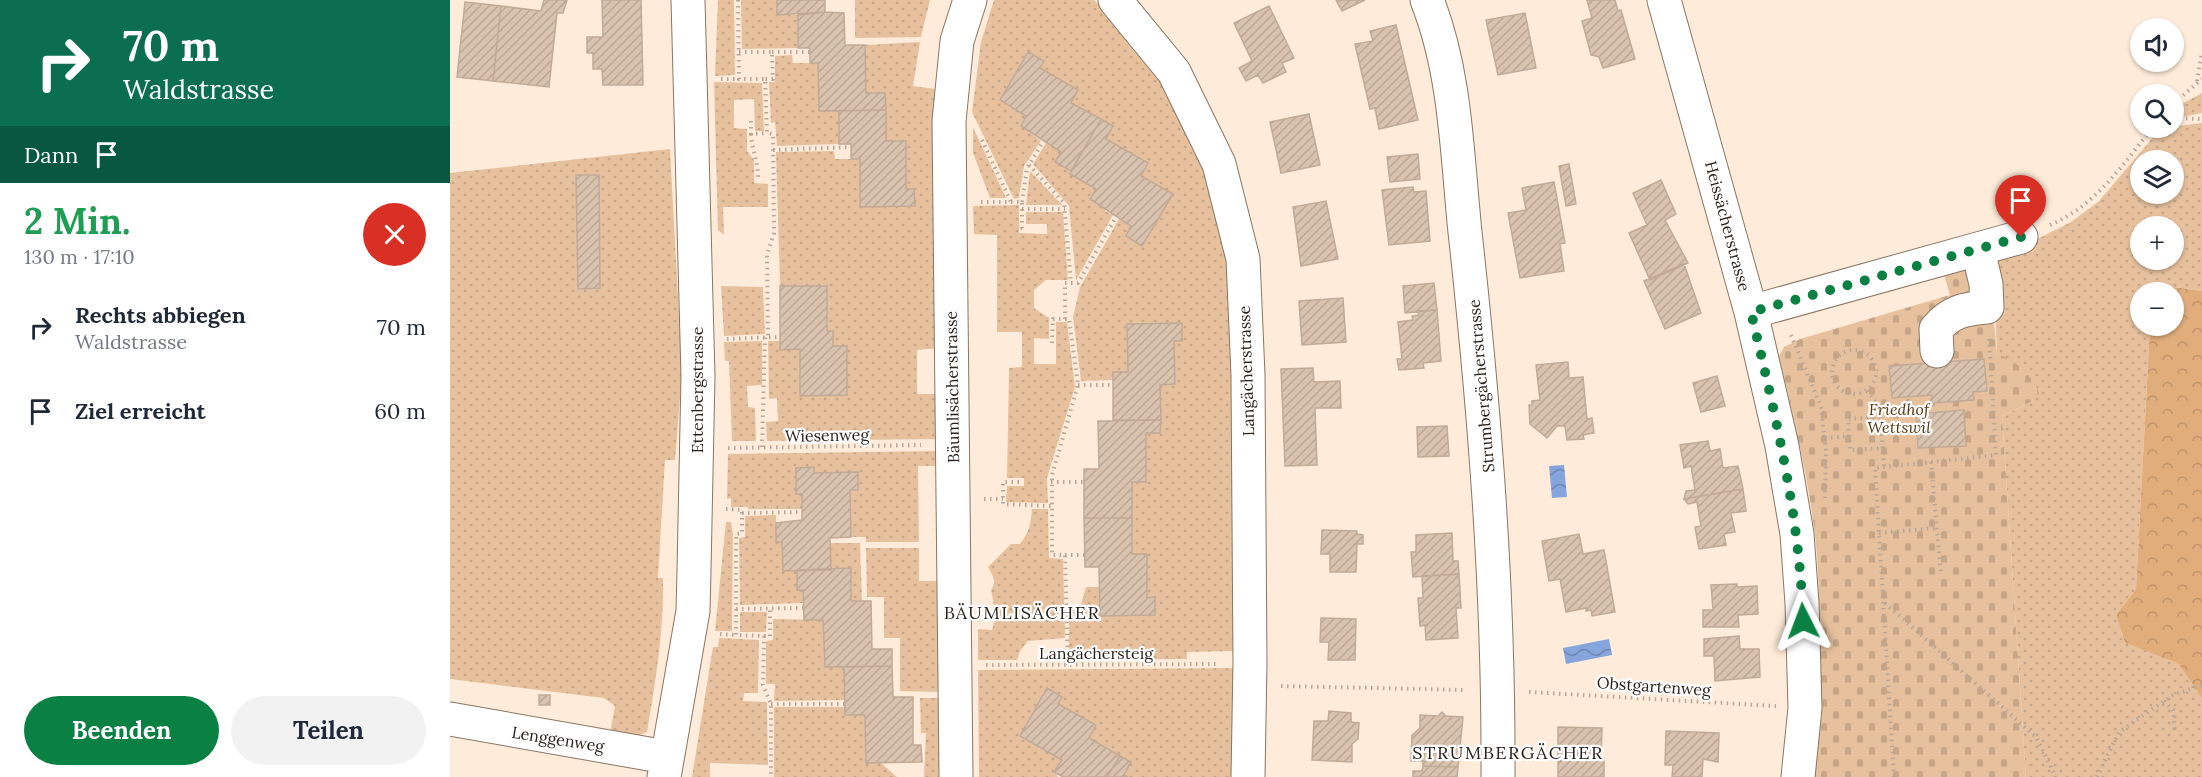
<!DOCTYPE html>
<html lang="de">
<head>
<meta charset="utf-8">
<style>
  body { margin:0; font-family:Lora,serif; background:#f2f2f3; color:#1f2937; height:100vh; display:flex; flex-direction:column; font-size:22px; white-space:nowrap }
  * { box-sizing:border-box; margin:0 }
  p { font-size:20px; color:#747a83 }
  .icon { flex:none; width:33px; height:33px; fill:none; stroke:currentColor; stroke-width:2; stroke-linecap:round; stroke-linejoin:round }
  .map { position:relative; flex:1; overflow:hidden }
  .sheet { display:flex; flex-direction:column; background:#fff; width:450px }
  .sheet>* { flex:none }
  .guide { background:#0b6e4f; color:#fff; overflow:hidden }
  .tools { position:absolute; left:1680px; top:18px; display:grid; gap:12px }
  .tools a { display:grid; place-items:center; width:54px; height:54px; border-radius:50%; background:#fff; box-shadow:0 2px 4px #0004; font-size:30px }
  .pin { position:absolute; display:grid; place-items:center; width:51px; height:51px; color:#fff; margin:-62px -26px; border-radius:50% 50% 50% 0; rotate:-45deg; box-shadow:0 0 6px #0007 }
  .pin .icon { rotate:45deg }
  .me { position:absolute; width:66px; margin:-33px; rotate:357deg; stroke-linejoin:round; filter:drop-shadow(0 0 4px #0008) }
  .turn { display:flex; align-items:center; gap:21px; height:126px; padding:0 24px; font-size:27px }
  .turn .icon { width:78px; height:78px; stroke-width:2.5 }
  .turn b { display:block; font-size:42px; line-height:51px }
  .then { display:flex; align-items:center; height:57px; padding:0 24px; background:#0003; gap:12px; font-size:22px }
  .round { display:grid; place-items:center; flex:none; width:63px; height:63px; border-radius:32px; background:#f2f2f3 }
  .headline { display:flex; align-items:center; justify-content:space-between; height:102px; padding:0 24px }
  h1 { font-size:36px; font-weight:800; line-height:45px; color:#1e9e55 }
  .primary-button { display:flex; gap:12px; margin-top:auto; padding:12px 24px }
  .primary-button a { flex:1; height:69px; border-radius:36px; background:#0b8043; color:#fff; font-size:24px; font-weight:800; line-height:69px; text-align:center }
  .primary-button a+a { background:#f2f2f3; color:#1f2937 }
  ul { padding:0; list-style:none }
  li { display:flex; align-items:center; gap:18px; height:84px; padding:0 24px }
  li div { flex:1 }
  li b { display:block; font-size:22px }
  li em { font-style:normal }
  main { display:flex; flex:1; min-height:0 }
  .map>svg:first-child { display:block }
</style>
</head>
<body>
<main>
<section class="sheet">
<div class="guide">
<div class="turn"><svg class="icon" aria-label="right" viewBox="0 0 24 24"><path d="M7 20v-9h11M14 6l5 5-5 5"/></svg><div><b>70 m</b>Waldstrasse</div></div>
<div class="then">Dann<svg class="icon" aria-label="arrive" viewBox="0 0 24 24"><path d="M6 21V4h12l-3 4 3 4H6"/></svg></div>
</div>
<div class="headline"><div><h1>2 Min.</h1><p>130 m · 17:10</p></div><a class="round" style="background:#d93025;color:#fff"><svg class="icon" aria-label="close" viewBox="0 0 24 24"><path d="M6 6l12 12M18 6L6 18"/></svg></a></div>
<ul>
<li><svg class="icon" aria-label="right" viewBox="0 0 24 24"><path d="M7 20v-9h11M14 6l5 5-5 5"/></svg><div><b>Rechts abbiegen</b><p>Waldstrasse</p></div><em>70 m</em></li>
<li><svg class="icon" aria-label="arrive" viewBox="0 0 24 24"><path d="M6 21V4h12l-3 4 3 4H6"/></svg><div><b>Ziel erreicht</b></div><em>60 m</em></li>
</ul>
<div class="primary-button"><a>Beenden</a><a>Teilen</a></div>
</section>
<div class="map">
<svg width="1752" height="777" viewBox="0 0 1752 777">
  <defs>
    <pattern id="grass-dots" width="8" height="8" patternUnits="userSpaceOnUse" patternTransform="scale(1.5)"><rect width="8" height="8" fill="#e7c19e"/><path d="M2 2h.1M6 6h.1" fill="none" stroke="#c6a587" stroke-width="1.8" stroke-linecap="round"/></pattern>
    <pattern id="forest-crowns" width="20" height="18" patternUnits="userSpaceOnUse" patternTransform="scale(1.5)"><rect width="20" height="18" fill="#e0ad7b"/><path d="M2 6a3 3 0 1 1 6 0M12 15a3 3 0 1 1 6 0" fill="none" stroke="#c0946a"/></pattern>
    <pattern id="cemetery-stones" width="16" height="16" patternUnits="userSpaceOnUse" patternTransform="scale(1.5)"><rect width="16" height="16" fill="#e7c19e"/><path d="M2 7V4a2 2 0 0 1 4 0v3zM10 15v-3a2 2 0 0 1 4 0v3z" fill="#c6a587"/></pattern>
    <pattern id="water-waves" width="16" height="10" patternUnits="userSpaceOnUse" patternTransform="scale(1.5)"><rect width="16" height="10" fill="#86a5dc"/><path d="M0 5q4-4 8 0t8 0" fill="none" stroke="#6e86b1"/></pattern>
    <pattern id="building-hatch" width="6" height="6" patternUnits="userSpaceOnUse" patternTransform="scale(1.5)"><rect width="6" height="6" fill="#dac3ae"/><path d="M-1 1l2-2M0 6l6-6M5 7l2-2" fill="none" stroke="#bba795"/></pattern>
  </defs>
  <rect width="100%" height="100%" fill="#feebd9"/>
  <path fill="url(#grass-dots)" fill-rule="evenodd" d="M268,0H284L285,75L265,76Z
    M291,0H327V15H348V48L292,49Z
    M405,0H480L471,37L405,38Z
    M544,0H644L669,24L712,80L765,193L775,241L781,296L787,651L737,652V659L619,660V611L630,608L636,587H650V616L705,615V598H697V554H682V482H696V433H710V385L725,384L724,341H732V324H677L678,372H663V380L631,381L623,317L630,287L669,219L681,226L676,236L692,245L723,194L691,176L698,163L656,139L663,126L621,103L628,90L590,68L594,61L578,52L550,100L576,116L571,126L591,141L574,166L569,198L564,199L522,112L531,42Z
    M470,42L463,86L485,89L489,348L467,350V394H489L490,439L317,441L316,422L328,421L327,398L319,399L318,341H330L331,350L350,349V396L397,395V346H383V332L377,331V286H330L326,152L384,151L385,159H410V207L465,206L464,189H456V141H436L435,93H416L415,45Z
    M342,55L343,63H368L369,111H389V144L327,146L325,122L321,123L319,82H325V56Z
    M264,82L312,83L314,131H305L304,99L284,100V128L297,129V151L304,160V183L318,184V207H273L274,235L268,230Z
    M1752,93V113L1732,117L1724,114L1726,107Z
    M1752,123V291L1703,284L1702,292H1690V326H1700L1686,589L1666,615L1675,643L1728,662L1752,698V777H1576L1552,416L1583,401L1547,355L1544,272L1548,259L1621,222L1649,201L1711,128ZM1690,160H1724V194H1690ZM1690,226H1724V260H1690Z
    M523,127L556,198H540L523,153Z
    M596,143L611,152L606,162L646,189L656,208L655,211L663,215L626,280L619,206L583,164Z
    M220,149L232,372L225,460H215L208,578H213C214,630 206,680 197,732L185,737L160,733L165,706L154,698L0,679V173Z
    M580,171L612,205H576Z
    M569,205V233L597,234V224H576V212H613L618,280H596L584,290V308L599,318V339L584,338V364H606V322H617L625,387L597,478L598,503L556,502L557,486H574V478H557L559,368L572,367V332H547V235L524,234L523,206Z
    M271,286L313,287L315,334L274,336Z
    M312,341V385L297,386L298,407L305,408L306,441H282L279,361H275L274,342Z
    M490,451V466H468L469,542H416V537H401L400,490L408,489V472L364,473V467L346,468V493L352,494V509H298V507H281V498L277,499L278,454Z
    M582,509H598L599,558L613,559L615,638L578,641L570,651L567,660H528V629L542,630L546,616L541,590C547,581 543,576 538,567L561,544H570C579,533 581,523 582,509Z
    M326,515V542H332L347,570V590H353V603L290,605L289,538L295,537V516Z
    M276,522H281L283,534L282,631H265Z
    M380,543H410L412,601H401V568L381,570Z
    M416,548H469V581H491L492,692L450,691V638H434V597H417Z
    M290,612H317L316,632H290Z
    M323,619L373,620L375,667H394L395,700L324,701L325,684H316V641L323,640Z
    M269,638L309,640L308,693H294L293,701L317,702L318,765L260,763V777H242L263,647H268Z
    M786,668L783,777H678L674,775L681,762L639,738L646,725L608,704L597,689L570,736L612,760L605,772L608,777H529L528,670Z
    M470,698H492V777H474L476,733H471Z
    M324,707H395V715H415L416,763H431L447,777H324Z"/>
  <path fill="url(#forest-crowns)" d="M1702,284L1752,291V698L1728,663L1675,643L1666,615L1686,589L1700,326H1724V292H1702Z"/>
  <path fill="url(#cemetery-stones)" d="M1548,259C1538,288 1545,324 1547,355C1562,356 1587,379 1589,395L1583,401L1552,416L1576,777H1363C1365,700 1373,620 1366,544C1359,480 1344,418 1329,356L1334,347L1350,339L1500,295L1493,271Z"/>
  <path fill="url(#water-waves)" d="M1114,465L1117,497L1102,498L1099,466Z
    M1159,639L1162,655L1116,664L1113,648Z"/>
  <path fill="url(#building-hatch)" stroke="#c1aa96" stroke-width="1.5" d="M94,0H117L113,13H107L99,87L43,81L51,6L91,11Z
    M152,0H191L193,85H153L152,69H143V53H137V37H153Z
    M327,0H375V12L327,15Z
    M886,0H915L892,11Z
    M1137,0H1165L1168,11L1171,10L1185,59L1153,68L1149,57L1141,55L1132,21L1142,18Z
    M15,2L51,6L43,81L7,77Z
    M819,6L844,58L832,63L836,72L813,83L808,75L796,81L789,68L802,61L784,23Z
    M375,12L394,13L395,45H415L416,93H435L436,110L369,111L368,63H360V48H348V15Z
    M1075,13L1086,68L1048,75L1036,20Z
    M946,25L968,120L929,129L925,108L920,109L905,44L923,41L920,31Z
    M578,52L594,61L590,68L628,90L621,103L651,119L621,171L605,162L611,152L571,126L576,116L550,100Z
    M436,110V141H456V189H464L465,206L410,207V159H401V144H389V111Z
    M859,114L870,165L831,173L820,122Z
    M651,119L663,126L656,139L698,163L691,176L723,194L692,246L676,236L681,226L640,199L646,189L620,174Z
    M968,154L970,179L940,182L937,157Z
    M1119,164L1126,204L1116,206L1109,166Z
    M126,175H149L150,288L128,289Z
    M1211,180L1226,214L1215,220L1238,263L1200,280L1179,233L1197,225L1183,193Z
    M1104,182L1115,243L1110,244L1114,271L1070,278L1058,213L1076,210L1072,188Z
    M963,187L964,192L976,191L980,241L939,245L932,190Z
    M876,201L888,259L851,266L843,207Z
    M1234,264L1251,313L1215,329L1194,281Z
    M984,283L987,310L955,313L953,286Z
    M330,286H377V331H383V346H397V395L350,396V349L330,350Z
    M893,298L896,342L852,345L849,301Z
    M987,310L991,361L973,363L974,368L949,370L947,359H952L948,322L963,320L962,316L969,315L968,311Z
    M732,323V341H724L725,384L710,385L711,420H663V372H678L677,324Z
    M1534,359L1537,391L1523,392L1524,400L1482,403V395L1442,398L1439,366Z
    M1118,362L1119,378L1133,377L1137,419L1142,418L1144,433L1133,435L1134,439L1117,440L1115,426H1107L1097,438L1080,424L1079,405H1082V401L1090,400L1086,365Z
    M863,368L864,382L890,381L891,408H865L867,465L835,466L831,369Z
    M1267,376L1275,406L1251,412L1243,383Z
    M1514,410L1516,446L1468,448L1466,414Z
    M711,420L710,433H696V482H682V518H634V469H649L648,421Z
    M997,426L999,456L968,457L967,427Z
    M1258,441L1260,451L1270,449L1273,468L1288,466L1293,489L1234,499L1236,491L1245,490L1241,466L1234,468L1230,445Z
    M364,467V473L408,472V490H400L401,537L380,538L381,570L333,571L332,542H326V523L352,520V494H346V468Z
    M1293,489L1296,511L1281,513L1285,532L1274,534L1276,545L1249,549L1245,527L1251,526L1247,502L1238,504L1234,499Z
    M634,518H682V554H697V598L705,597V615L650,616L649,567H635Z
    M872,530L907,531V534L913,535V544H907L906,572H880V554H871Z
    M1002,533L1003,561H1008L1009,574L963,577L961,552H966V535Z
    M1129,534L1133,554L1154,550L1165,612L1142,616L1141,610L1136,611V608L1116,612L1110,579L1099,581L1092,541Z
    M401,568V601H421L422,649H442V666L375,667L373,620H354L353,590H347V570Z
    M1009,574L1011,608H1006L1008,638L976,640L975,625L970,626L968,598H973L972,576Z
    M1287,584V587L1307,586L1308,614L1288,615L1289,627H1253V610H1263L1261,585Z
    M871,618L906,619L905,660H878L879,642H870Z
    M1289,636L1290,649H1309L1310,677L1265,681L1264,656H1254V639Z
    M442,666L443,697H463V745H471L472,762L416,763L415,715H395L394,667Z
    M597,688L612,697L608,704L646,725L639,738L670,756L657,777H613L604,772L612,760L570,736Z
    M89,695H100V705H89Z
    M879,711L901,713V722L909,723L908,739L902,744V762L862,760L864,721H878Z
    M992,712L996,716L1013,717L1008,767L973,766V761H961L962,735L970,728V715L988,716Z
    M1108,727L1152,728L1151,758H1154V777H1108Z
    M1216,731L1269,733L1268,762L1253,759L1252,777H1222L1223,765H1215Z
    M670,756L681,762L674,775L678,777H657Z
    M973,766L1008,767L1007,777H963V771H972Z"/>
  <g fill="none" stroke-linecap="round" stroke-linejoin="round">
    <g stroke="#8a7562" stroke-width="35">
      <path id="minor" d="M665,0L724,72L769,164L793,259L798,375L800,663L798,777
        M977,0C1006,73 1007,155 1015,232C1035,414 1049,594 1048,777
        M1214,0L1301,312L1332,446L1347,534L1352,603L1355,708L1348,777
        M1301,312L1571,237
        M1487,351L1486,329C1501,311 1515,309 1537,307L1536,284L1528,250
        M0,719L216,757
        M214,777L243,611L244,571L248,376L238,0
        M506,777L499,121L507,41L520,0"/>
    </g>
    <path stroke="#b6a698" stroke-width="4" stroke-dasharray="1.5 4.5" stroke-linecap="butt" d="M288,0L289,79H315L317,133L323,134L324,233L317,255L318,337
      M289,52H322L323,79H315
      M322,52H360
      M271,79H289
      M1747,81L1752,52
      M1724,103L1752,79
      M1724,118L1752,119
      M301,121V134L317,133
      M301,134C302,150 308,161 308,177
      M532,140L561,202
      M323,150L401,147
      M579,165L614,203L621,283H628L666,217
      M531,202H572V228L576,229
      M572,202L577,168L593,142
      M572,209H615
      M1600,225C1645,206 1673,165 1702,128
      M615,319V283H621
      M1341,335L1371,407L1376,451L1375,498
      M277,339L330,337
      M602,343L603,319H619L628,385L602,475V555H615L618,665
      M1382 372a22 22 0 1 1 44 0a22 22 0 1 1-44 0Z
      M628,385H663
      M1417,391L1430,407L1434,467
      M1430,417L1398,419L1400,450L1433,448
      M1432,433L1466,431
      M1375,438L1399,436
      M312,447L315,337
      M278,448L471,445
      M1481,462L1491,575
      M569,482H553V504L601,506
      M601,482H634
      M534,499H553
      M276,509L292,510V533L286,534V635L314,636L313,685L321,704V777
      M292,513L352,512
      M1429,533L1487,528
      M615,555H635
      M1435,603L1586,737L1606,777
      M286,609L353,608
      M270,634L286,635
      M314,636H320V608
      M536,665L769,664
      M831,686L1016,690
      M1079,692L1326,706
      M1714,701L1723,710L1725,732
      M321,704H395
      M1444,777L1425,468L1546,455L1539,338
      M1647,777L1669,732L1723,695L1752,685"/>
    <use href="#minor" stroke="#fff" stroke-width="33"/>
  </g>
  <g fill="none" stroke-linecap="round" stroke-linejoin="round">
    <path stroke="#0b8043" stroke-width="10" stroke-dasharray="0 18" d="M1353,621C1350,516 1325,414 1301,312L1571,237"/>
  </g>
  <g text-anchor="middle" stroke-width="4.5" stroke-linejoin="round" paint-order="stroke">
    <g font-size="16" fill="#281f17" stroke="#fff">
      <text transform="translate(1278 226) rotate(75)" y="6">Heissächerstrasse</text>
      <text transform="translate(796 371) rotate(-92)" y="6">Langächerstrasse</text>
      <text transform="translate(1031 386) rotate(-95)" y="6">Strumbergächerstrasse</text>
      <text transform="translate(502 387) rotate(-91)" y="6">Bäumlisächerstrasse</text>
      <text transform="translate(247 390) rotate(-90)" y="6">Ettenbergstrasse</text>
      <text transform="translate(377 435) rotate(-1)" y="6">Wiesenweg</text>
      <text x="646" y="659">Langächersteig</text>
      <text transform="translate(1204 686) rotate(4)" y="6">Obstgartenweg</text>
      <text transform="translate(108 739) rotate(9)" y="6">Lenggenweg</text>
    </g>
    <g font-size="16" font-style="italic" fill="#59360f" stroke="#fff">
      <text x="1449" y="415">Friedhof<tspan x="1449" dy="18">Wettswil</tspan></text>
    </g>
    <g font-size="18" letter-spacing="1.5" fill="#281f17" stroke="#fff">
      <text x="572" y="619">BÄUMLISÄCHER</text>
      <text x="1058" y="759">STRUMBERGÄCHER</text>
    </g>
  </g>
</svg>
<div class="tools">
<a><svg class="icon" aria-label="sound" viewBox="0 0 24 24"><path d="M4 9h4l5-4v14l-5-4H4zM17 9q2 3 0 6"/></svg></a>
<a><svg class="icon" aria-label="search" viewBox="0 0 24 24"><circle cx="10" cy="10" r="6"/><path d="M15 15l6 6"/></svg></a>
<a><svg class="icon" aria-label="layers" viewBox="0 0 24 24"><path d="M12 4l9 5-9 5-9-5zM3 14l9 5 9-5"/></svg></a>
<a>+</a>
<a>−</a>
</div>
<div class="pin" style="left:1571px;top:237px;background:#d93025"><svg class="icon" aria-label="arrive" viewBox="0 0 24 24"><path d="M6 21V4h12l-3 4 3 4H6"/></svg></div>
<svg class="me" style="left:1353px;top:621px" viewBox="-20 -20 40 40"><path d="M0-17L14 15 0 8-14 15z" fill="#0b8043" stroke="#fff" stroke-width="4"/></svg>
</div>
</main>
</body>
</html>
